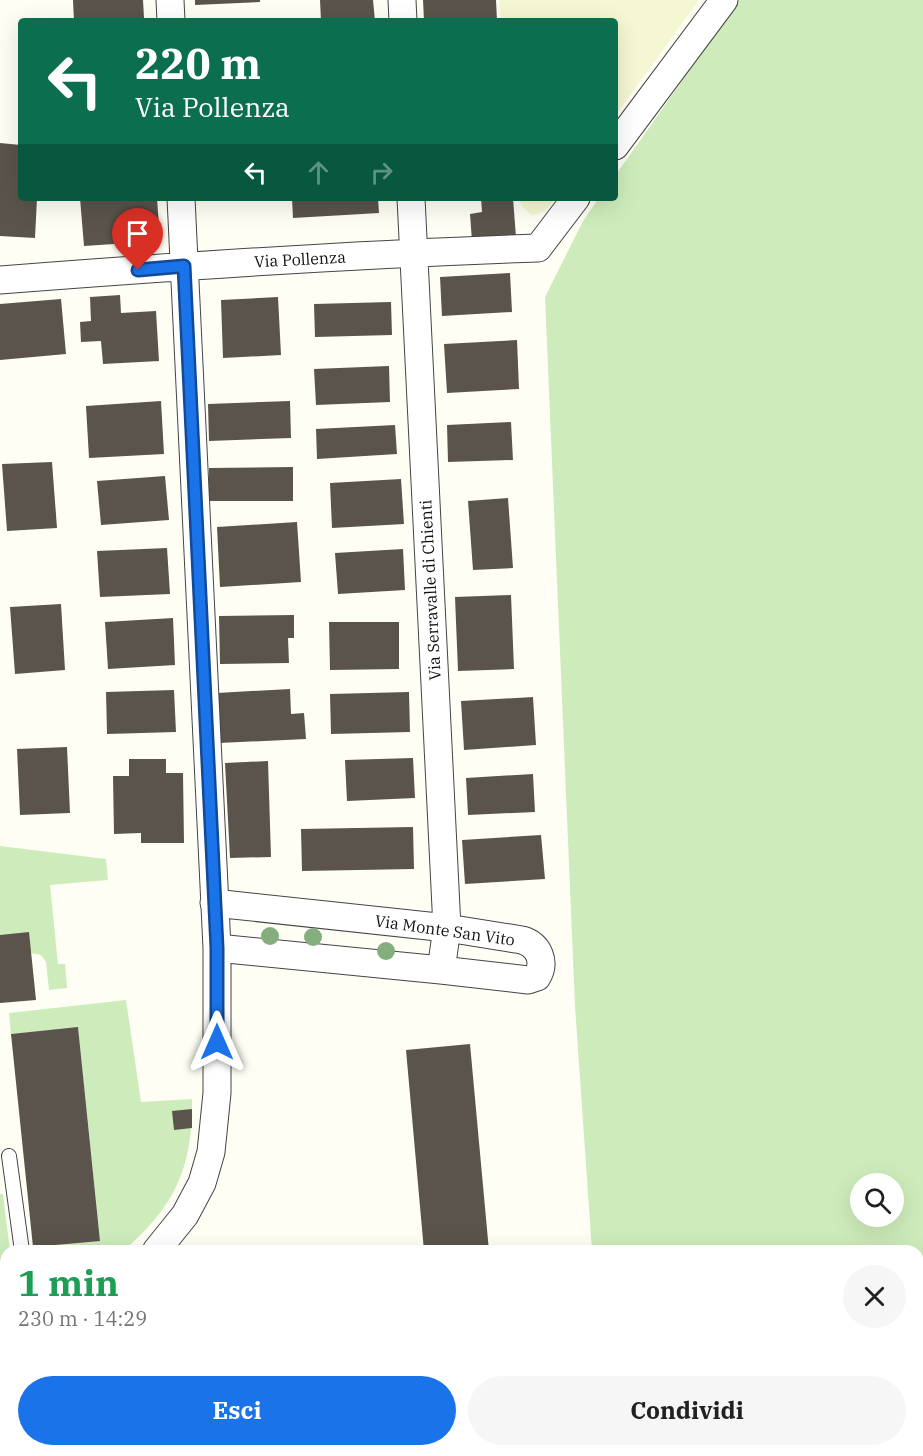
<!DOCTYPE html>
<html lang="it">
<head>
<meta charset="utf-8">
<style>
  body { margin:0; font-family:"IBM Plex Serif",serif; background:#f6f6f6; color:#202124; height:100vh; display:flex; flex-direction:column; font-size:22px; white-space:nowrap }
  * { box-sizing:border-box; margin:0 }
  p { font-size:20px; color:#757577 }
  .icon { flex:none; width:33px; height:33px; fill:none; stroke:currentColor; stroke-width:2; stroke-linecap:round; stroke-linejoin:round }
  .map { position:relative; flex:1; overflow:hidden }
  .sheet { position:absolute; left:0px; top:1245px; width:924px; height:212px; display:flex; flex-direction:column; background:#fff; border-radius:18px 18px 0 0; box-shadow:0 6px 24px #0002 }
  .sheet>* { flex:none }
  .guide { position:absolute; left:18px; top:18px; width:600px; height:183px; border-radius:6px; box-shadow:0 6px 24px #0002; background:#0b6e4f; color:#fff; overflow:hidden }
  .controls { position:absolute; left:850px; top:1173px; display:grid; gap:12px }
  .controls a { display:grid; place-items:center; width:54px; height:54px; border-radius:50%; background:#fff; box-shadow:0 6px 24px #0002; font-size:30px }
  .pin { position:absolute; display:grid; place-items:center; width:51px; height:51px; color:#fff; margin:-62px -26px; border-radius:50% 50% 50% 0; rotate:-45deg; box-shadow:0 0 6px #0007 }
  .pin .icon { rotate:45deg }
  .me { position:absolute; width:66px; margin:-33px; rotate:0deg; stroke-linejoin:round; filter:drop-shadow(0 0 4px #0008) }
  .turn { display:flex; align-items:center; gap:21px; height:126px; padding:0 18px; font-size:27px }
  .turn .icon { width:78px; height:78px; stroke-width:2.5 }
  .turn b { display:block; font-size:42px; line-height:51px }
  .lanes { display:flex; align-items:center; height:57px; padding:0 18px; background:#0003; justify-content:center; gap:30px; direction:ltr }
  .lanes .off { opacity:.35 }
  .round { display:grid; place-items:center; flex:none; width:63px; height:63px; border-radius:32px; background:#f6f6f6 }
  .headline { display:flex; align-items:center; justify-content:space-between; height:102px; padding:0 18px }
  h1 { font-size:36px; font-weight:800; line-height:45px; color:#1e9e55 }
  .button { display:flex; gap:12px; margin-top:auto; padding:12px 18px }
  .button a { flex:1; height:69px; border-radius:36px; background:#1a73e8; color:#fff; font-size:24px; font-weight:800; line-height:69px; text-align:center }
  .button a+a { background:#f6f6f6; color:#202124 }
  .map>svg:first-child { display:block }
</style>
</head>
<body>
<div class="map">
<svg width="923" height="1456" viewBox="0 0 923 1456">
  <rect width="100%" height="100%" fill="#fffef4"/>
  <path fill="#f5f7d2" d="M499,0H699L615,116V21H501Z
    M518,198H556L545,211L534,215H531L523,207Z"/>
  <path fill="#ceecbb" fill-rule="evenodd" d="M739,0H923V1456H611L610,1451L918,1450V1251H592L575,1006L545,297L583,221L599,198H615V176ZM861,1184H894V1216H861Z
    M0,846L106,859L108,880L50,885L58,964H65L67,988L49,990L46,962L41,955L31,953L0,935Z
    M126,1000L141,1102L192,1099C193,1167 175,1207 123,1251H34L33,1247L100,1240L78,1028L11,1034L9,1013Z
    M0,1194H3L10,1251H6V1289L0,1290Z
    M6,1333V1450H171L174,1456H0V1334Z
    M469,1450L549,1451V1456H464Z
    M197,1451H386L382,1456H200Z"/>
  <path fill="#5a544c" d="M73,0H143L144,18L74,21Z
    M195,0H260V2L195,5Z
    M320,0H373L375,21H321Z
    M423,0H496L497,21H424Z
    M0,143L21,145V198H37L35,238L0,236Z
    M80,198H157L160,241L84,246Z
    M292,198H378L379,213L293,218Z
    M481,198H513L516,237L472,241L470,214L482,212Z
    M510,273L512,312L442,316L440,277Z
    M120,295L121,313L156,311L159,361L103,364L101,341L81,342L80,322L91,321L90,297Z
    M278,297L281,355L223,358L221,300Z
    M61,299L66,354L0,360V304Z
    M391,302L392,335L315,337L314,304Z
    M517,340L519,389L447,393L444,344Z
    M389,366L390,402L316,405L314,369Z
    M161,401L164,454L89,458L86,406Z
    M290,401L291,438L209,441L208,404Z
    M511,422L513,460L448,462L447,425Z
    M395,425L397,454L317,459L316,429Z
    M52,462L57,528L7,531L2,464Z
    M293,467V501H209V468Z
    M165,476L169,520L101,525L97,481Z
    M401,479L404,524L332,528L330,483Z
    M508,498L513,568L473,570L468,501Z
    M297,522L301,582L220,587L217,527Z
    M167,548L170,594L100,597L97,551Z
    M403,549L405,590L338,594L335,553Z
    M511,595L514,669L458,671L455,597Z
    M61,604L65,670L15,674L10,607Z
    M294,615V638H288L289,663L220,664L219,616Z
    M173,618L175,665L108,669L105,622Z
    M329,622H399V669L330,670Z
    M290,689L291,714L304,713L306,739L219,743L217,693Z
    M174,690L176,732L107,734L106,692Z
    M409,692L410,732L331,734L330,694Z
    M533,697L536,745L464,750L461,701Z
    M67,747L70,813L20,815L17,749Z
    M413,758L415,798L347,801L345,760Z
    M129,759H166V773H183L184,843H141V833L114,834L113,776H129Z
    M268,761L271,857L230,858L225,763Z
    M533,774L535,812L468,815L466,778Z
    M413,827L414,869L302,871L301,829Z
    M541,835L545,879L465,884L462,840Z
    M29,932L36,1000L0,1003V935Z
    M78,1027L100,1241L33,1247L11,1034Z
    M470,1044L489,1251H424L406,1050Z
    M192,1109V1128L174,1130L172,1111Z"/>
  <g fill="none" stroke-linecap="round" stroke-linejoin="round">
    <g stroke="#444" stroke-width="16">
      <path id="lane" d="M9,1156L22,1251"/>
    </g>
    <g stroke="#444" stroke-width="29">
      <path id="street" d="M170,0L171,21
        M402,0L403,21
        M615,146L724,0
        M411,198L447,928L441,970
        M0,280C179,266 359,254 538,248L576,198
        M214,903L447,928L522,940C539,945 546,962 537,977L528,980L441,970L217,948
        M156,1251L185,1215L202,1183L211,1152L217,1093V948L181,198
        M0,1311H6
        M435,1456L440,1450"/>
    </g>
    <path stroke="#333" stroke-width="4" stroke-dasharray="6 3" stroke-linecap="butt" d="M188,1450L191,1456"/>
    <use href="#lane" stroke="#fff" stroke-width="14"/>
    <use href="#street" stroke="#fff" stroke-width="27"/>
  </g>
  <g fill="#85ae7e">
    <circle cx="270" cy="936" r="9"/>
    <circle cx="313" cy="937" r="9"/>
    <circle cx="386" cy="951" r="9"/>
  </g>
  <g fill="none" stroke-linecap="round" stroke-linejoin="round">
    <g stroke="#114b97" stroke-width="15">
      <path id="route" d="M138,270L184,266L217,948V1042"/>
    </g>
    <use href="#route" stroke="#1a73e8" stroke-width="10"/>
  </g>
  <g text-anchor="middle" stroke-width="6" stroke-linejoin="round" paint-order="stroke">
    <g font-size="16" fill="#111" stroke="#fff">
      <text transform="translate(300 259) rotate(-3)" y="6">Via Pollenza</text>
      <text transform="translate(430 590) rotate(-93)" y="6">Via Serravalle di Chienti</text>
      <text transform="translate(445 930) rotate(8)" y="6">Via Monte San Vito</text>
    </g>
  </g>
</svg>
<div class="controls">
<a><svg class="icon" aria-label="search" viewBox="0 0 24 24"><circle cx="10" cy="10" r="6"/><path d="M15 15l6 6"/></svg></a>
</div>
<div class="pin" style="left:138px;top:270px;background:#d93025"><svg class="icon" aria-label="arrive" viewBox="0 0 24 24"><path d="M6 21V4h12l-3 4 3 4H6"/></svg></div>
<svg class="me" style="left:217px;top:1042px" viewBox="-20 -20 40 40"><path d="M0-17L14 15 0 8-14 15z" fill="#1a73e8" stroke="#fff" stroke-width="4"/></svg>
<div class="guide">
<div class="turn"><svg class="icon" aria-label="left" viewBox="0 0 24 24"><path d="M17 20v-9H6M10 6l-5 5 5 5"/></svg><div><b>220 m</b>Via Pollenza</div></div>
<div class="lanes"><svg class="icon" aria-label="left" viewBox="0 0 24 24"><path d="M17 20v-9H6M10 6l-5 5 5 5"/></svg><svg class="icon off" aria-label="ahead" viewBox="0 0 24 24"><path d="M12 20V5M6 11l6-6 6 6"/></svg><svg class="icon off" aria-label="right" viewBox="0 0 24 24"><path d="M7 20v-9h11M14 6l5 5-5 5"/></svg></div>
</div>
<section class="sheet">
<div class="headline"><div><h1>1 min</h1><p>230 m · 14:29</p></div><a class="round"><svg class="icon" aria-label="close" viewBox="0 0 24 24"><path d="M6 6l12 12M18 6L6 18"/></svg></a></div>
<div class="button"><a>Esci</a><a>Condividi</a></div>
</section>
</div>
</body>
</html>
